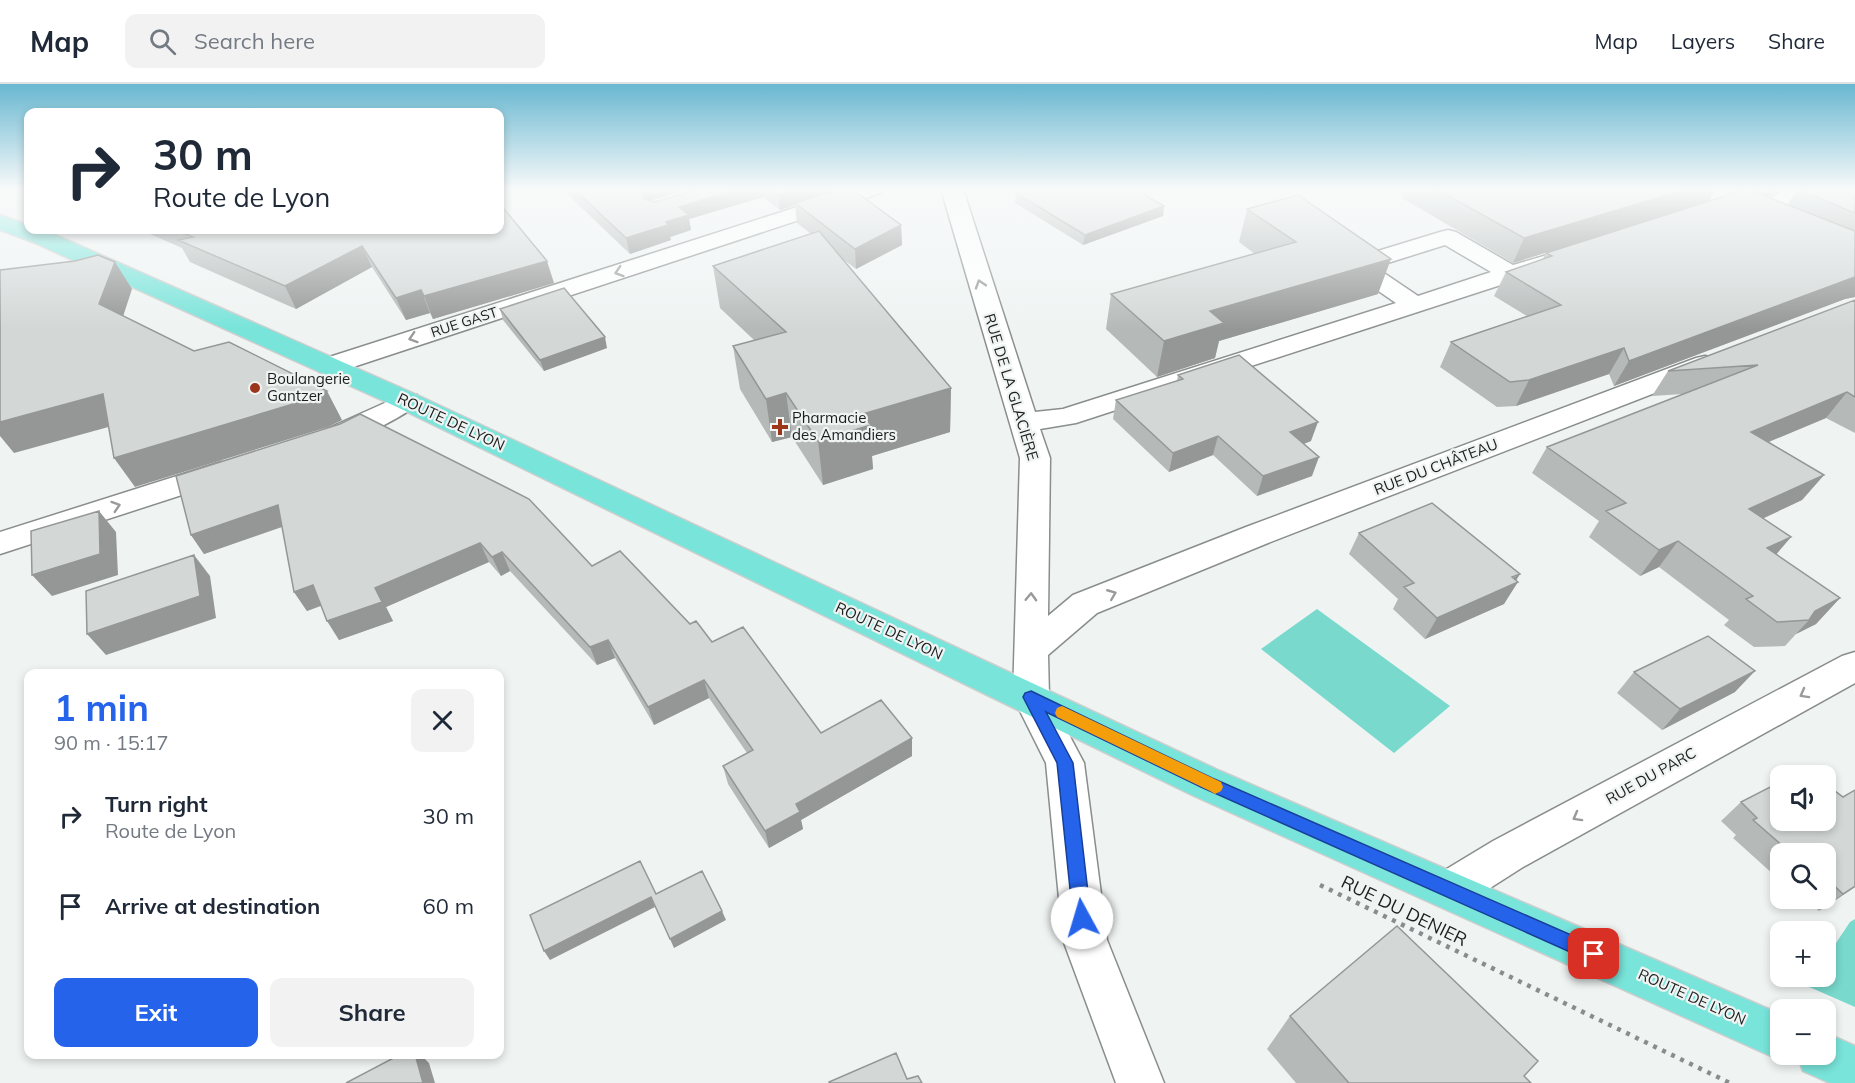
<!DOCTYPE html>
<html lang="en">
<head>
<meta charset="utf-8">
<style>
  body { margin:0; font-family:Mulish,sans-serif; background:#f2f2f3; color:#1f2937; height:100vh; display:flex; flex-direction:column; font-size:22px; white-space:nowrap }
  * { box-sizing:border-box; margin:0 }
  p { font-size:20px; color:#747a83 }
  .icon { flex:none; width:33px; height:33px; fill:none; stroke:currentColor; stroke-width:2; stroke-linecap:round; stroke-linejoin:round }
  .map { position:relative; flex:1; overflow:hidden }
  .side { position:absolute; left:24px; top:585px; width:480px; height:390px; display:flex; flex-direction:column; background:#fff; border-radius:12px; box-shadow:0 3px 9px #0003 }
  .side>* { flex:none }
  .guide { position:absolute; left:24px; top:24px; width:480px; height:126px; border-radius:12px; box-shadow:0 3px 9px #0003; background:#fff; color:#1f2937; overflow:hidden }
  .buttons { position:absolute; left:1770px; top:681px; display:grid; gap:12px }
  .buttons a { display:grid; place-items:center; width:66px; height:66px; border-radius:12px; background:#fff; box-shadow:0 3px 9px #0003; font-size:30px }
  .pin { position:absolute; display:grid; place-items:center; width:51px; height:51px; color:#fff; margin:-26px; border-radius:12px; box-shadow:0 3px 9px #0006 }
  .me { position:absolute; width:66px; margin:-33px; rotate:354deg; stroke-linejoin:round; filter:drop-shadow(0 0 4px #0008) }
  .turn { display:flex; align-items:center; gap:21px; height:126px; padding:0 30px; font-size:27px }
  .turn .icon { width:78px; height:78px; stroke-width:2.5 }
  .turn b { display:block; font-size:42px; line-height:51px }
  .round { display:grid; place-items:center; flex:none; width:63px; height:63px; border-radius:12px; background:#f2f2f3 }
  .summary { display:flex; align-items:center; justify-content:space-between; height:102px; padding:0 30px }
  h1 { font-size:36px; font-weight:700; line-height:45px; color:#2563eb }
  .cta { display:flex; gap:12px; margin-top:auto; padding:12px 30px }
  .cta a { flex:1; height:69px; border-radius:12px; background:#2563eb; color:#fff; font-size:24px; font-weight:700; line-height:69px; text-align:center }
  .cta a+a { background:#f2f2f3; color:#1f2937 }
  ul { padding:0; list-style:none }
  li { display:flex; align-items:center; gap:18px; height:90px; padding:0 30px }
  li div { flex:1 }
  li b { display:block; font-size:22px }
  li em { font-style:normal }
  header { display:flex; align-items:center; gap:36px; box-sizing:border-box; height:84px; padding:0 30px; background:#fff; border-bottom:2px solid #e0e1e3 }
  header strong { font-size:28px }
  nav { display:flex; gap:33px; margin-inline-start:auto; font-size:21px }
  .search { width:420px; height:54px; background:#f2f2f3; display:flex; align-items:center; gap:15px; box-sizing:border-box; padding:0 21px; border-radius:12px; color:#747a83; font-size:22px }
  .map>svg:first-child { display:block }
</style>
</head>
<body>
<header>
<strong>Map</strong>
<div class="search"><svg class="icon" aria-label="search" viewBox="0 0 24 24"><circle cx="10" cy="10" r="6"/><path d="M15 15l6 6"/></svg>Search here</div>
<nav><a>Map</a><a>Layers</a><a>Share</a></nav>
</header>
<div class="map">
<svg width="1855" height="999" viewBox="0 0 1855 999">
  <rect width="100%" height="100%" fill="#eff4f3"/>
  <path fill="#78d9cc" d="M1317,525L1450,622L1394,669L1261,565Z
    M1855,835V923L1807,902L1813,893L1826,892V874L1850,838Z"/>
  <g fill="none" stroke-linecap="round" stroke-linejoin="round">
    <g stroke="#898d8d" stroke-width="3">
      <path id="minor" d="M853,105H885L881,109L338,288L329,290L320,288L316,282L320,276Z
        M941,105H963L1035,328L1063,325L1396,219L1348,186L1344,181L1348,176L1440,148L1448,146L1456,148L1513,181L1547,171L1555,173L1559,178L1555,183L1519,195L1076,339L1040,345L1050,374L1048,532L1073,511L1246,443L1696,274L1705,272L1714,274L1718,280L1714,286L1268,459L1097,529L1048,571L1049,613L1084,679L1107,856L1164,999H1116L1063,856L1046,679L1013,613L1020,374ZM1445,161L1491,188L1418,212L1375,183Z
        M1690,105H1719L1761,122L1784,105H1809L1771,135L1763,137L1694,109Z
        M407,309L417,311L421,317C413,328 343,364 329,363C326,363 323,361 320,360L316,354L320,348Z
        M221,378L231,381L236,388L231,395L0,470V448Z
        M1855,568V599L1523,783L1465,820L1450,826L1435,820L1429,806L1435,792L1493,757L1842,572Z"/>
    </g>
    <g stroke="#cdcece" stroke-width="3">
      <path id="major" d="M0,131L28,141V146L49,148L417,311L1220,687L1780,930V970H1794L1780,976L1764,969L1192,711L397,323L33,158L0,146Z
        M1826,949L1855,962V999H1830L1803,987L1797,970H1826Z"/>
    </g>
    <path stroke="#898c8c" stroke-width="4.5" stroke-dasharray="4 6" stroke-linecap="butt" d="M1320,801L1730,999"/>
    <use href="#minor" fill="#fff" fill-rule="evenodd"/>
    <use href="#major" fill="#79e4da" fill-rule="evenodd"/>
  </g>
  <path fill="#b5bab9" d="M562,105H691L649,117L655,118L699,105H832V108L901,141L902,161L856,185L840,173L951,304L950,348L872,372L873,385L823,401L792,353L772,358L740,305L733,262L754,256L720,224L713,182L811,150L797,139L795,121L780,126L763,113L689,135L691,146L670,153L671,156L630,170Z
    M1405,105H1716L1709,117L1736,109L1727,105H1780L1768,113L1787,121L1798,105H1855V213L1845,215L1614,302L1609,290L1516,322L1497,323L1440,283L1451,258L1527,232L1494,212L1506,188L1542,176L1546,169L1632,141L1513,179L1402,114Z
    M1016,109L1164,122L1163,132L1083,161L1015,119Z
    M1247,125L1378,210L1219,257L1215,274L1157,293L1106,245L1111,210L1255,170L1239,158Z
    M141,146H500L554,199L433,235L430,229L406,236L372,183L296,225L190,178L182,164Z
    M1855,216V349L1826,334L1769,358L1824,391L1802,416L1763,434L1791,453L1776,470L1840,514L1816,540L1796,550L1785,562L1754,563L1724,541L1729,536L1659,483L1640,492L1589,453L1599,437L1532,389L1547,363L1683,310L1652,312L1668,287Z
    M500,225L607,264L544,287L503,236Z
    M1178,291L1311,357L1304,360L1312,392L1257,412L1213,371L1169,388L1113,335L1116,316L1177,297Z
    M176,392L592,482L690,540L821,649L912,654V672L801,736L803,745L769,764L728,700L723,682L747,669L709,614L654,641L615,574L597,581L510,487L501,492L489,478L386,523L393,537L339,556L321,522L307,527L294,508L282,443L204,470L191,451Z
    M1359,449L1516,497L1504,520L1425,555L1393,525L1398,515L1349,470Z
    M1634,588L1735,608L1662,646L1617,609Z
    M1855,706V803L1819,827L1806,814H1826V770H1780V791L1778,789L1774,791L1733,754L1736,751L1721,737L1741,718L1843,713Z
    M1290,932L1524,992L1531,999H1296L1267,965Z"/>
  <path fill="#949796" d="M643,105H691L648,117L644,123L641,108Z
    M738,105H762L763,113L689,135L691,146L670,153L671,156L630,170L626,154L666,138L679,123Z
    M798,105H832V109L795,119V121L780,126L778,111Z
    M1687,105H1716L1709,117L1513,179L1524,154Z
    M1769,105H1780L1760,119Z
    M1164,122L1163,132L1083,161L1085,151Z
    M901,141L902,161L856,185L855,165Z
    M362,162L372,183L296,225L285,202Z
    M1391,175L1378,210L1219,257L1215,274L1157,293L1164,257L1210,227Z
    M547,177L554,199L433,235L424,212Z
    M115,178L132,205L118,248L99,220Z
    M1855,181V213L1845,215L1614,302L1629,277Z
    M421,206L430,229L406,236L396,214Z
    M605,253L607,264L544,287L540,276Z
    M1624,264L1609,290L1516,322L1529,296Z
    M951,304L950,348L872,372L873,385L823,401L818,357L863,330Z
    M327,307L342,336L328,343L135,403L114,374Z
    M1847,308L1826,334L1732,373L1751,348Z
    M786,309L792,353L772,358L766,315Z
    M103,310L123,339L14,369L0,352V338Z
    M1318,338L1311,357L1284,367L1290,348Z
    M1218,352L1213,371L1169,388L1173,369Z
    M1319,373L1312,392L1257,412L1263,392Z
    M1824,391L1802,416L1728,451L1749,425Z
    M278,421L290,440L204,470L191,451Z
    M99,427L116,448L118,491L52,512L32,491Z
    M1791,453L1769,479L1767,464Z
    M1678,457L1659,483L1640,492L1659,466Z
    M480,459L489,478L386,523L393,537L339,556L327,537L375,504Z
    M502,468L510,487L501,492L492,473Z
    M194,471L210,492L216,534L106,571L87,550Z
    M1520,490L1514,500L1518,498L1504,520L1425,555L1437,534Z
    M313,501L325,520L307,527L294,508Z
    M1840,514L1816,540L1796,550L1809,536L1815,527Z
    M608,556L615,574L597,581L590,563Z
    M1755,587L1735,608L1662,646L1680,625Z
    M704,596L709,614L654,641L648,623Z
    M912,654V672L801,736L803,745L769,764L765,747L796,720Z
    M1855,802V803L1819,827L1843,810Z
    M651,813L655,823L550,876L544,867Z
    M722,827L726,836L674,864L670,855Z
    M415,970H420L429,979L435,999H423Z"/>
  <path fill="#d3d8d7" stroke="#949796" stroke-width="1.5" d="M574,105H643L641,108L644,115L655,118L699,105H738L679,123L689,131L666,138L668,141L626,154Z
    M771,105H798L778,111Z
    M840,105H852L901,141L855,165L795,119Z
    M1027,105H1135L1164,122L1085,151L1016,109Z
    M1436,105H1687L1524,154Z
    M1747,105L1855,147V193L1629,277L1624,264L1529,296L1510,298L1451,258L1561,221L1506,188L1552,172L1546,169Z
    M1797,105H1855V129Z
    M1298,111L1391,175L1210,227L1224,239L1164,257L1111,210L1296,158L1247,125Z
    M500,120L547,177L424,212L421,206L396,214L362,162L285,202L178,156L193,153L176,146H500Z
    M819,147L951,304L863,330L871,341L818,357L786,309L766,315L733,262L786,248L713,182Z
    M98,171L115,178L99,220L194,267L229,258L327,307L313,314L114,374L103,310L0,338V186L75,177Z
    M564,204L605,253L540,276L500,225Z
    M1855,216V313L1847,308L1751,348L1824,391L1749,425L1791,453L1767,464L1840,514L1815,527L1809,536L1777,538L1746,515L1753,512L1678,457L1659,466L1606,427L1626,419L1547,363L1758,281L1668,287Z
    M1239,271L1318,338L1290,348L1319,373L1263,392L1218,352L1173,369L1116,316L1183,295L1178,291Z
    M360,330L529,415L592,482L620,467L690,540L696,537L712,558L743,543L821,649L881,616L912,654L796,720L800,728L765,747L723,682L753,666L704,596L648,623L608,556L590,563L502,468L492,473L480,459L375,504L382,518L327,537L313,501L294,508L278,421L191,451L176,392L340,340Z
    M1432,419L1520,490L1512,493L1518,498L1437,534L1404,503L1414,499L1359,449Z
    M99,427L100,470L32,491L31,447Z
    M194,471L200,512L87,550L86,507Z
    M1708,552L1755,587L1680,625L1634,588Z
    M1799,688L1803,692H1792Z
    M1780,698V736H1826V707L1831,704L1843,713L1855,706V802L1843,810L1826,794V770H1792L1753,736L1757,734L1741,718Z
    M640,777L656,810L702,787L722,827L670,855L651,813L544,867L530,831Z
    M1397,842L1538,977L1524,992L1531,999H1349L1290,932Z
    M896,969L907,995L918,992L922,999H829V998Z
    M401,970H415L423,999H346Z"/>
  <defs><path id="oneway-chevron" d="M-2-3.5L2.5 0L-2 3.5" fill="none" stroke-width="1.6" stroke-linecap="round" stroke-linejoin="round" transform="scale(1.5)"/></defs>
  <g stroke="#999a9a">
    <use href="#oneway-chevron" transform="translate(619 188) rotate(162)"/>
    <use href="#oneway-chevron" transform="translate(980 200) rotate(-108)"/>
    <use href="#oneway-chevron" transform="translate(413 254) rotate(162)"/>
    <use href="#oneway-chevron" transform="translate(116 422) rotate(-18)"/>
    <use href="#oneway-chevron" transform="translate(1112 510) rotate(-22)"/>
    <use href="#oneway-chevron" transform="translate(1031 513) rotate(-88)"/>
    <use href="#oneway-chevron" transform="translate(1804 610) rotate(151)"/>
    <use href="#oneway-chevron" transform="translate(1577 733) rotate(151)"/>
  </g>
  <linearGradient id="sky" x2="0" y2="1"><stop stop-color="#69b7d1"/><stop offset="0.43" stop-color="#f8fafa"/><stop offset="1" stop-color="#f8fafa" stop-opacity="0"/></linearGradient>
  <rect width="1855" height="245" fill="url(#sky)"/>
  <path fill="#2563eb" stroke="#184099" stroke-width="1.5" d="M1031,607L1212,694L1601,864L1603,870L1601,876L1594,879L1588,876L1201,703L1046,628L1073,679L1091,834L1088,840L1082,843L1076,840L1073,834L1057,679L1023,613L1025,609Z"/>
  <path fill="#f59e0b" d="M1062,622L1221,698L1223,703L1221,707L1215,710L1210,707L1057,633L1055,629L1057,624Z"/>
  <g fill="#9d351b" stroke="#eff4f3" stroke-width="2">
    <circle cx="255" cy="304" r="6"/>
    <path d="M777 334h6v6h6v6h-6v6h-6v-6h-6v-6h6z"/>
  </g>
  <g text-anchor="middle" stroke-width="4.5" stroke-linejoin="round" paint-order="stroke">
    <g font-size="14" fill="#1c1e1e" stroke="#eff4f3">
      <text transform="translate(464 238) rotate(-18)" y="5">RUE GAST</text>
    </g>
    <g font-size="15" fill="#1c1e1e" stroke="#eff4f3" text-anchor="start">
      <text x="267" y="300">Boulangerie<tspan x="267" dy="17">Gantzer</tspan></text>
      <text x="792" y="339">Pharmacie<tspan x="792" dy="17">des Amandiers</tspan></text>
    </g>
    <g font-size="15" fill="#1c1e1e" stroke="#eff4f3">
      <text transform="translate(1011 303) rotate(73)" y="5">RUE DE LA GLACIÈRE</text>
      <text transform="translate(451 338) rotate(25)" y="5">ROUTE DE LYON</text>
      <text transform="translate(1436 383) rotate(-21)" y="5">RUE DU CHÂTEAU</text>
      <text transform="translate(889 547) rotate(25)" y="5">ROUTE DE LYON</text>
      <text transform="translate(1651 692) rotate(-29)" y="5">RUE DU PARC</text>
      <text transform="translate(1692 913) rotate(24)" y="5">ROUTE DE LYON</text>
    </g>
    <g font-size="18" fill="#1c1e1e" stroke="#eff4f3">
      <text transform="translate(1404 827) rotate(26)" y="6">RUE DU DENIER</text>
    </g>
  </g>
</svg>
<div class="buttons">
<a><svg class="icon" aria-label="sound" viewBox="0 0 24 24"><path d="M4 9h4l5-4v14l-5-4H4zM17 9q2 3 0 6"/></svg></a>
<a><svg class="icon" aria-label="search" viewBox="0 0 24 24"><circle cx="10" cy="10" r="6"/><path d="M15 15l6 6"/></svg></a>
<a>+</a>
<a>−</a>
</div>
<div class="pin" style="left:1594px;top:870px;background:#d93025"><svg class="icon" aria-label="arrive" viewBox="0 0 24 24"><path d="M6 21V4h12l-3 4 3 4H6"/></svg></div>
<svg class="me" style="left:1082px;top:834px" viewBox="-20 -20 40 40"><circle r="19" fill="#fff"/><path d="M0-13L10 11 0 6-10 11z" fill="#2563eb"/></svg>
<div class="guide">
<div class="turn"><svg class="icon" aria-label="right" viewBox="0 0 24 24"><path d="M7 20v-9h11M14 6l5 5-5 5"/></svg><div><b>30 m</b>Route de Lyon</div></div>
</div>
<section class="side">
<div class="summary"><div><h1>1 min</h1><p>90 m · 15:17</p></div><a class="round"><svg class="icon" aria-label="close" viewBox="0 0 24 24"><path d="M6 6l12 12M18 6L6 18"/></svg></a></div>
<ul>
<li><svg class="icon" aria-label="right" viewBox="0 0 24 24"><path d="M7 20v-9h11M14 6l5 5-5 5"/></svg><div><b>Turn right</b><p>Route de Lyon</p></div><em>30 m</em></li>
<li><svg class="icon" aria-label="arrive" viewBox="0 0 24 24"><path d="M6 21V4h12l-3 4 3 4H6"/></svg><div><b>Arrive at destination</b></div><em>60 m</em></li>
</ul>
<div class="cta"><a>Exit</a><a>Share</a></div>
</section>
</div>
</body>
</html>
